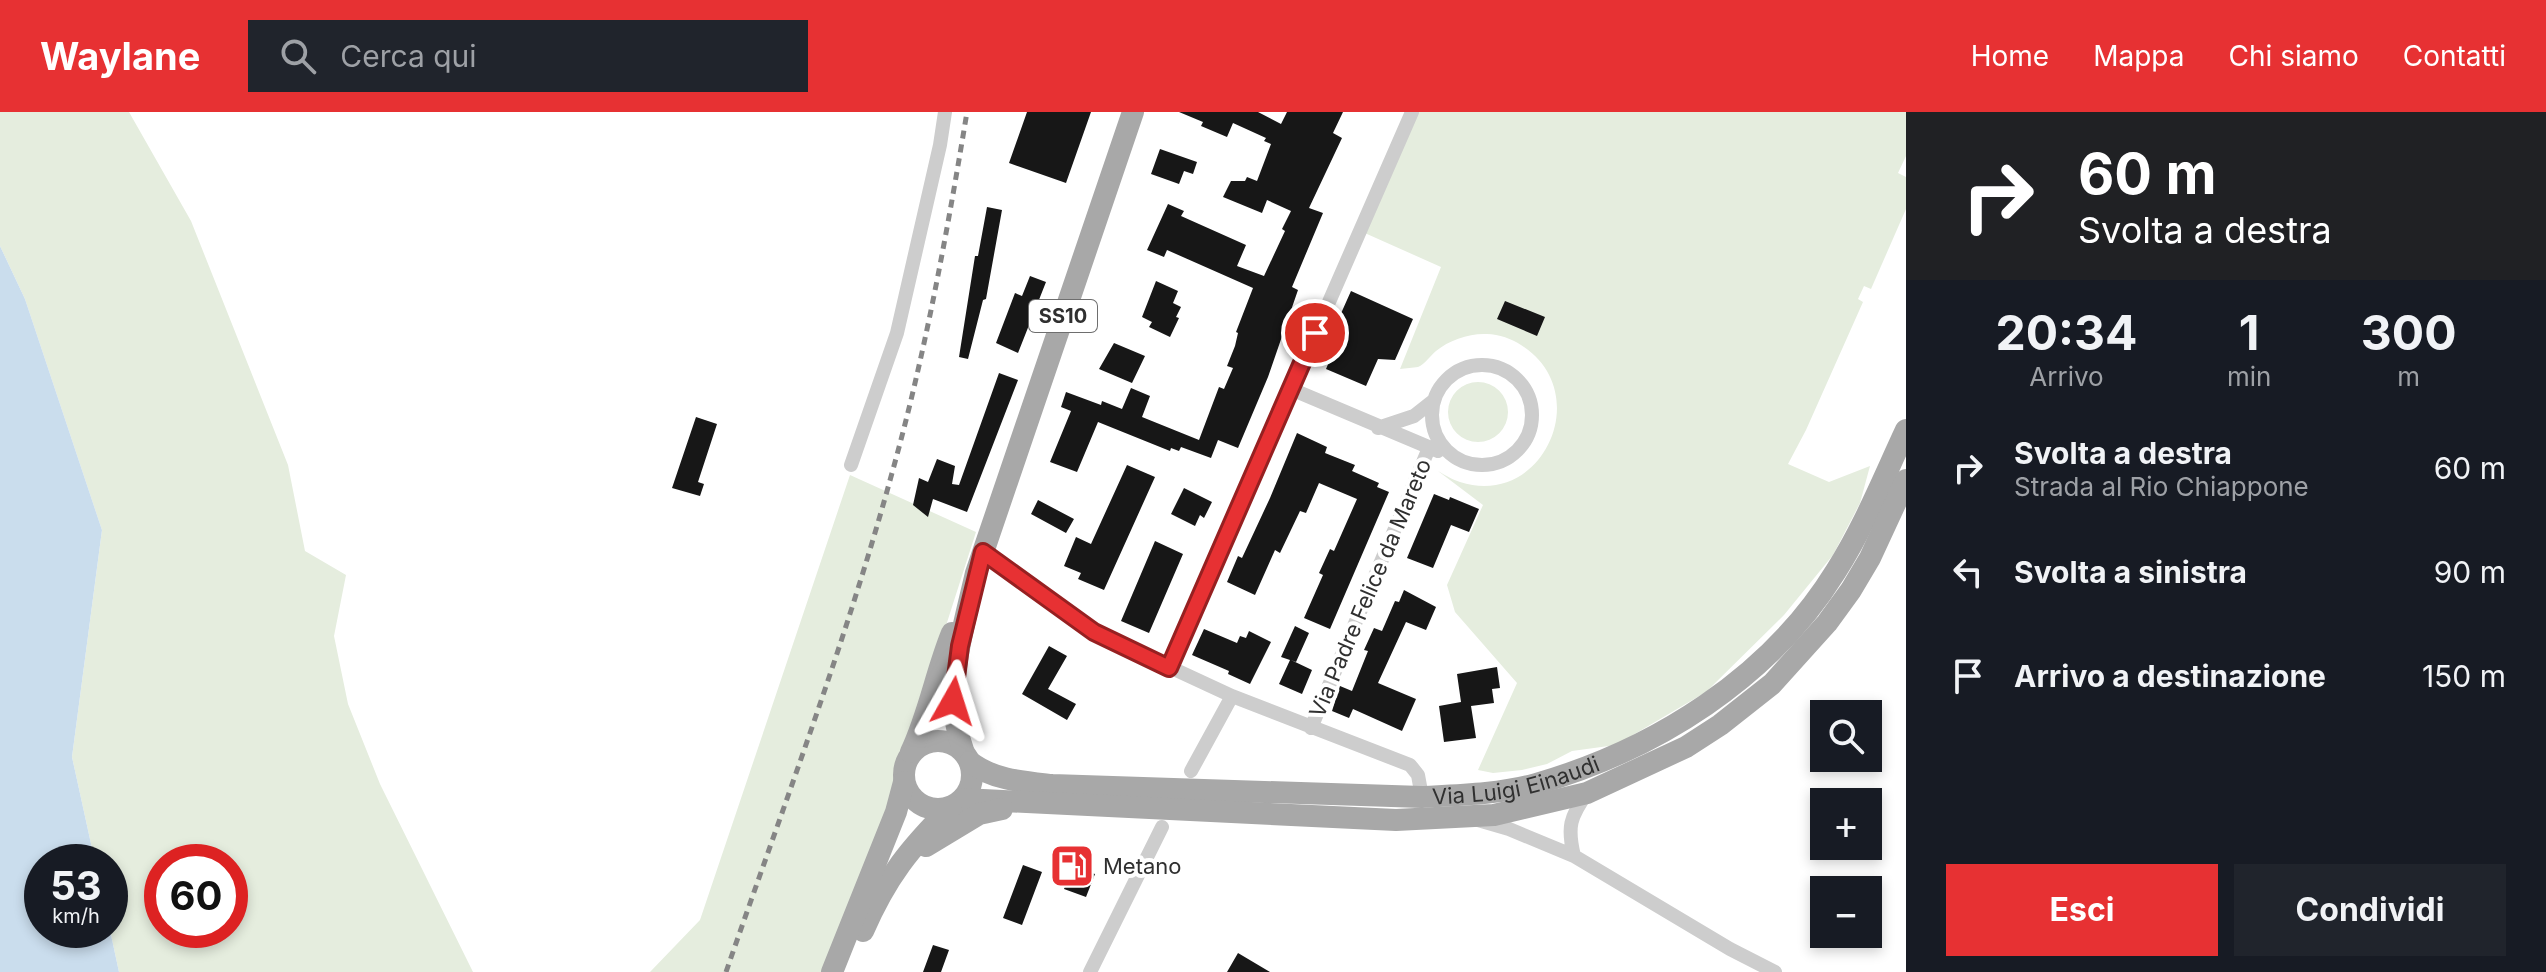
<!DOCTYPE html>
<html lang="it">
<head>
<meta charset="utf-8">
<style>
  body { margin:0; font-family:Inter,sans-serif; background:#20242c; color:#f1f3f6; height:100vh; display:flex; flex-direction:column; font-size:30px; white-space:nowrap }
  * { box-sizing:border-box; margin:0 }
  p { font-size:26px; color:#9ea1a6 }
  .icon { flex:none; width:44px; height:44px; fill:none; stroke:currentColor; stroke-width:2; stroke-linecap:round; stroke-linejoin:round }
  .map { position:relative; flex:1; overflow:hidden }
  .details { display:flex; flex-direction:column; background:#171b24; width:640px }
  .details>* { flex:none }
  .banner { background:#202124; color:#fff; overflow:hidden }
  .fabs { position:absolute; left:1810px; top:588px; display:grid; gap:16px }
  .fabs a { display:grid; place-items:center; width:72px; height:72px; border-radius:0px; background:#171b24; box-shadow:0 4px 12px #0003; font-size:40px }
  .speed { position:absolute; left:24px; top:732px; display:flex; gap:16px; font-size:40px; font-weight:700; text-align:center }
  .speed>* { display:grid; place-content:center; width:104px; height:104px; border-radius:50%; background:#171b24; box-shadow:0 4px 12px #0003; line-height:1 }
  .speed small { font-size:20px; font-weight:400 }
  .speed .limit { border:12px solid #d22; background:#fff; color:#111 }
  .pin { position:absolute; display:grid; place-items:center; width:68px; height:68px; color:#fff; margin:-34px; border:4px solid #fff; border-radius:50%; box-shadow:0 2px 8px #0007 }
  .me { position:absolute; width:88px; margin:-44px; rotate:6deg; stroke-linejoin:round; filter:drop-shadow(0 0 6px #0008) }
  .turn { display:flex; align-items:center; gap:28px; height:168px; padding:0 40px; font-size:36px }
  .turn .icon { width:104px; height:104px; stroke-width:2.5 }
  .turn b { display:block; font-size:56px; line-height:68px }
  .eta { display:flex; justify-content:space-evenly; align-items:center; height:136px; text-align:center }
  .eta b { font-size:48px; font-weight:700; line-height:56px }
  .button { display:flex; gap:16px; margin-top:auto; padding:16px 40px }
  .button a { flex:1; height:92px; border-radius:0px; background:#e73133; color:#fff; font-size:32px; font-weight:700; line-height:92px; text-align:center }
  .button a+a { background:#20242c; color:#f1f3f6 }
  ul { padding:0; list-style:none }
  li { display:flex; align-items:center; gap:24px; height:104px; padding:0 40px }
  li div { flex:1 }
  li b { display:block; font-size:30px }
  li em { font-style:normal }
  header { display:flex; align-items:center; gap:48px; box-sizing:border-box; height:112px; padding:0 40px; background:#e73133; color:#fff }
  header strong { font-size:38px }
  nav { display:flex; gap:44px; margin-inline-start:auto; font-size:28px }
  .search { width:560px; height:72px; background:#20242c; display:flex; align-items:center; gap:20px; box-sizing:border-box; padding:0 28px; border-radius:0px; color:#9ea1a6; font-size:30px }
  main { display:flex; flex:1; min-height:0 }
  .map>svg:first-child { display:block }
</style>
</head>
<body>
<header>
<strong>Waylane</strong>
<div class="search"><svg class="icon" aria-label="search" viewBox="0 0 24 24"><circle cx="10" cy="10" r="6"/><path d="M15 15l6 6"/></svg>Cerca qui</div>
<nav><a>Home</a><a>Mappa</a><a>Chi siamo</a><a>Contatti</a></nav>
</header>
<main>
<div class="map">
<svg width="1906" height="860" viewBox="0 0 1906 860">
  <rect width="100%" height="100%" fill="#fff"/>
  <path fill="#e5edde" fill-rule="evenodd" d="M0,0H129L191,109L288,353L305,439L346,463L334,524L348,592L380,672L473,860H119L110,818V750H95L72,645L102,418L25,187L0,134ZM162,750H230V818H162Z
    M1409,0H1906V44L1898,61L1906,65V97L1871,177L1864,174L1858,187L1863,190L1806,318L1788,352L1829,370L1870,354L1860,391L1833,443L1784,503L1706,580L1616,633L1572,639L1547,652L1522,658L1493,661L1478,658L1517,571L1455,500L1447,473L1483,393L1438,359C1445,363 1453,368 1460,370C1543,397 1596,280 1521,233C1512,227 1499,222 1487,222C1470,221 1449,228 1436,239C1430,244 1425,252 1418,255C1413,256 1406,256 1400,257L1441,155L1358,118Z
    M1448 300a30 30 0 1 1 60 0a30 30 0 1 1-60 0Z
    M850,363L976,420L835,860H650L700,808Z"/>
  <path fill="#cadded" d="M0,134L25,187L102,418L72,645L95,750H42V818H110L119,860H0Z"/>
  <path fill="#171717" d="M1027,0H1091L1066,71L1009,51Z
    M1179,0H1258L1281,12L1287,0H1343L1333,21L1342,26L1309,96L1323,101L1292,175L1298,178L1268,265L1238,336L1218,328L1211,346L1181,335L1179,339L1171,336L1170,339L1098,310L1077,360L1050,350L1071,299L1061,295L1066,280L1101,293L1102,289L1122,297L1131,276L1150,284L1142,305L1199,328L1219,275L1224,277L1233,256L1227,254L1235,234L1238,221L1236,220L1253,176L1167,138L1164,145L1147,138L1168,92L1184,99L1181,104L1246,133L1237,154L1264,164L1285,119L1282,117L1291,99L1267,88L1262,101L1223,85L1231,69H1245L1247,65L1257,69L1271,32L1264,29L1266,26L1233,11L1227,25L1201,14L1203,10Z
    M1160,37L1197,50L1193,62L1184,59L1179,72L1151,62Z
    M987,95L1002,98L986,187L983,188L968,247L959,245L975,144H978Z
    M1030,164L1046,170L1018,241L996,231L1015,181L1022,184Z
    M1156,169L1178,179L1173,191L1181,195L1176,205L1179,206L1170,225L1149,215L1152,210L1142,205Z
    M1351,179L1413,207L1395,248L1378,247L1366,274L1326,257L1334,238L1326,235Z
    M1505,189L1545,205L1537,224L1497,207Z
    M1114,231L1145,244L1132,271L1099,257Z
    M999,261L1018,268L967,400L933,387L928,405L913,393L919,366L928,370L937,347L955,354L952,372L959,373Z
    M696,305L717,312L698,370L704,372L700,384L672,376Z
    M1297,321L1327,335L1325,341L1355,353L1352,359L1379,371L1377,375L1389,380L1330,517L1304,506L1323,463L1319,461L1330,437L1334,439L1357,387L1319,371L1306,401L1300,399L1280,441L1275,438L1255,483L1227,470L1238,444L1242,446L1270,386Z
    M1127,353L1155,365L1104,478L1078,467L1081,461L1064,454L1076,425L1091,432Z
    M1184,376L1212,390L1204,406L1200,403L1195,414L1171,402Z
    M1434,382L1449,388L1450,385L1479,397L1469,420L1451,413L1433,456L1407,446Z
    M1038,388L1074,407L1066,421L1031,402Z
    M1155,429L1183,442L1149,521L1121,509Z
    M1404,478L1436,495L1426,518L1406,510L1378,571L1416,587L1402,619L1353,597L1349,606L1332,599L1340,574L1352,579L1368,539L1364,538L1374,516L1382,519L1395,489L1399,490Z
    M1295,514L1309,521L1296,550L1291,548L1312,558L1302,582L1279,572L1290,548L1281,545Z
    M1204,517L1237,531L1240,524L1246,526L1249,519L1271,530L1250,572L1228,562L1229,559L1192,543Z
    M1049,534L1067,544L1048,577L1076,592L1067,608L1022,582Z
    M1497,555L1500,576L1492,577L1494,591L1471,594L1476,626L1444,630L1439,594L1461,590L1457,562Z
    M1023,753L1042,760L1022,813L1003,806Z
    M1072,754L1095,762L1086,785L1064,777Z
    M933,833L949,838L941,860H923Z
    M1238,841L1270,860H1227Z"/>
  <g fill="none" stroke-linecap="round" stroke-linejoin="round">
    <path stroke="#cdcdcd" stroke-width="14" d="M1432 303a50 50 0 1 1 100 0a50 50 0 1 1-100 0Z
      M1291,277L1438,339
      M1378,316L1414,304L1433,289
      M851,353L897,221L940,33L945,0
      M983,440L1094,520L1232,584L1410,653L1418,663L1422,685
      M1169,556L1412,0
      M1311,616L1429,336
      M1191,659L1232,584
      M1478,708L1509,717L1574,744L1730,837L1775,860
      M1574,744C1567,715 1570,705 1587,681
      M1090,860L1162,715"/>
    <g stroke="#a8a8a8" stroke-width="22">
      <circle cx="938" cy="663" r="34"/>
      <path d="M963,638C942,580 963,519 976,461L1133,0"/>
      <path d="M911,640C929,602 936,560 952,521"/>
      <path id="s1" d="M970,650C993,668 1024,670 1052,673L1422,685C1460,683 1500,682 1536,672C1655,638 1770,566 1836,459C1864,415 1884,365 1906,318"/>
      <path d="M963,687L1396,708L1494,703L1587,681L1686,635L1720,613L1772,572L1827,511L1851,478L1870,446L1906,368"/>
      <path d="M926,734L979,702L1002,697"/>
      <path d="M863,819C887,764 910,736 951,695"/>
      <path d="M832,860L896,700L904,670"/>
    </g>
    <path stroke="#858585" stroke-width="5" stroke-dasharray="8 6" stroke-linecap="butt" d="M726,860C783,695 846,530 892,361C925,243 947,121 967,0"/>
  </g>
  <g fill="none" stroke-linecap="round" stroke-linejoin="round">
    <g stroke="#962021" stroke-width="20">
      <path id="route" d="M953,589L960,534L983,440L1094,520L1169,556L1315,221"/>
    </g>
    <use href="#route" stroke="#e73133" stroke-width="14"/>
  </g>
  <defs>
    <g id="fuel-square" transform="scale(2.3)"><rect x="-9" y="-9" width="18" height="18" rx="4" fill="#e73133" stroke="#fff"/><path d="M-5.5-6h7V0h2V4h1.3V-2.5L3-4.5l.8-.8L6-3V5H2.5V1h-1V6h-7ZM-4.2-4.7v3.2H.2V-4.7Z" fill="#fff"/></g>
  </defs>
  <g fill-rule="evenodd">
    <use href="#fuel-square" x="1072" y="754"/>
  </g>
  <g text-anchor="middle" stroke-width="8" stroke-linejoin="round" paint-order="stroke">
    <rect fill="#fff" stroke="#6e6e6e" stroke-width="2" x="1029" y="188" width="68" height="32" rx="6"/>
    <g font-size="20" font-weight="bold" fill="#303030">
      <text x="1063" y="211">SS10</text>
    </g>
    <g font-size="22" fill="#303030" stroke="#fff">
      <text transform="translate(1370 476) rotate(-67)" y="8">Via Padre Felice da Mareto</text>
      <text dy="8" stroke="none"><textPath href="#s1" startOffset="552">Via Luigi Einaudi</textPath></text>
    </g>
    <g font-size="22" fill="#303030" stroke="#fff" text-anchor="start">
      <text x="1103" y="762">Metano</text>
    </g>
  </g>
</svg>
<div class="fabs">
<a><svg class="icon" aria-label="search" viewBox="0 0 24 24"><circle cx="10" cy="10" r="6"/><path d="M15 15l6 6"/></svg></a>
<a>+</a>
<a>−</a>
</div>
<div class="speed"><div>53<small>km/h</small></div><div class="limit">60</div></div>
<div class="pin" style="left:1315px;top:221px;background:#d93025"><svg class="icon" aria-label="arrive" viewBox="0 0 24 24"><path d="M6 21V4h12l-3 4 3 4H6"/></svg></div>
<svg class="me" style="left:953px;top:589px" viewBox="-20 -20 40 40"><path d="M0-17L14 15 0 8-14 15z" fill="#e73133" stroke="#fff" stroke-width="4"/></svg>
</div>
<section class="details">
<div class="banner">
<div class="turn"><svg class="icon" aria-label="right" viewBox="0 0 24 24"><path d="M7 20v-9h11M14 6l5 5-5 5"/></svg><div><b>60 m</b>Svolta a destra</div></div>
</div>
<div class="eta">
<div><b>20:34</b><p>Arrivo</p></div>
<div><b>1</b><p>min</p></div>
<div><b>300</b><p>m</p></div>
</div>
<ul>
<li><svg class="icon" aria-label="right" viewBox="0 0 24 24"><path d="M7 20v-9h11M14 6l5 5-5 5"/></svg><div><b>Svolta a destra</b><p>Strada al Rio Chiappone</p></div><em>60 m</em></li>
<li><svg class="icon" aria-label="left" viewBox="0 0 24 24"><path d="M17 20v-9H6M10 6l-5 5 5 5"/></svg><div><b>Svolta a sinistra</b></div><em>90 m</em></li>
<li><svg class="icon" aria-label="arrive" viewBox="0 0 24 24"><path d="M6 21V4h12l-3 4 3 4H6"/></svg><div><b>Arrivo a destinazione</b></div><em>150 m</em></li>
</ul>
<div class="button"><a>Esci</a><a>Condividi</a></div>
</section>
</main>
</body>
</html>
